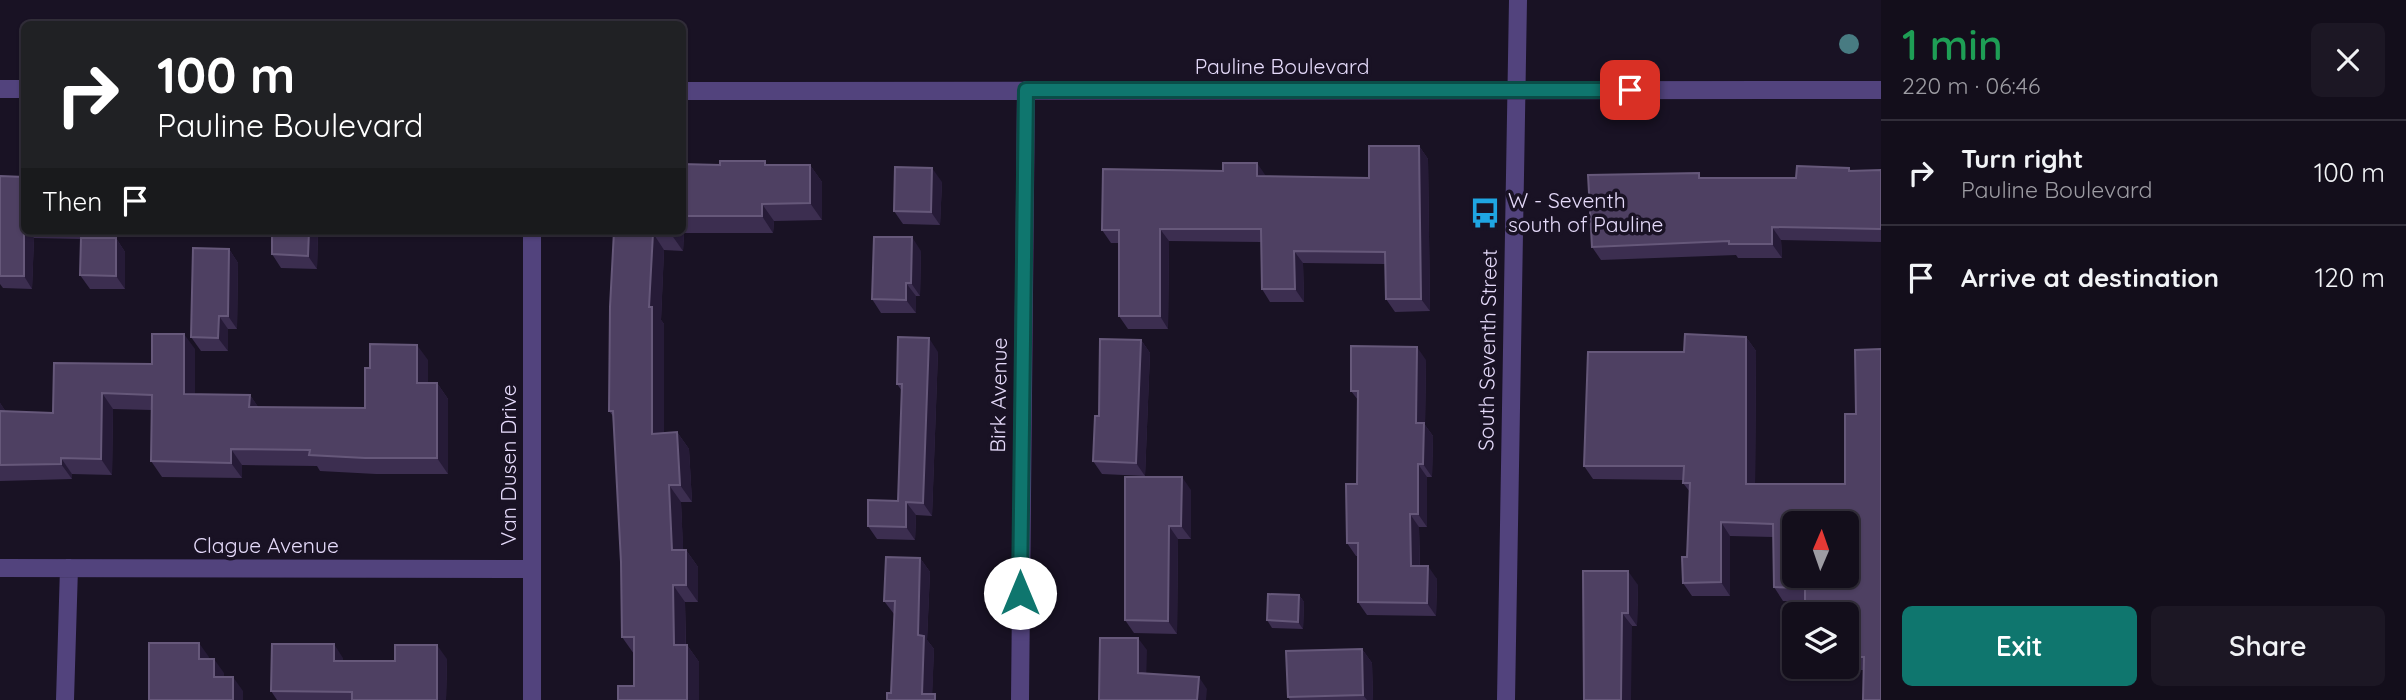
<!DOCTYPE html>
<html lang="en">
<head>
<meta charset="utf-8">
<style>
  body { margin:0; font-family:Quicksand,sans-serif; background:#1c1724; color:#f1f3f6; height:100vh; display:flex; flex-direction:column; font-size:26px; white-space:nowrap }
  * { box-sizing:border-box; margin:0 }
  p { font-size:23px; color:#9d9ca3 }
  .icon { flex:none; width:38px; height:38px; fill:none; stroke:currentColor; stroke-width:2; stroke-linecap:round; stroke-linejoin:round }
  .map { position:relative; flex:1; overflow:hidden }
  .drawer { display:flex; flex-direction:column; background:#130e1b; width:525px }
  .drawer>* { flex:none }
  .banner { position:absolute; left:21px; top:21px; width:665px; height:214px; border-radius:10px; box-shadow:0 2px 5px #0004,0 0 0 2px #322e3a; background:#202124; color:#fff; overflow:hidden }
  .needle { width:46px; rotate:2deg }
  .controls { position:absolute; left:1782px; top:511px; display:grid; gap:14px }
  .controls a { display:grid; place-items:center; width:77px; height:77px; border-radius:10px; background:#130e1b; box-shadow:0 2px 5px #0004,0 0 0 2px #322e3a; font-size:35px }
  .pin { position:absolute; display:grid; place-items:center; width:60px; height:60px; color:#fff; margin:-30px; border-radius:14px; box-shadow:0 4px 10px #0006 }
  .me { position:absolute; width:77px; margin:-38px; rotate:0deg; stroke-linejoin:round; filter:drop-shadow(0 0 5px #0008) }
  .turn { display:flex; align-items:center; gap:24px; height:147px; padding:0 21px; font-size:32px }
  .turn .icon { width:91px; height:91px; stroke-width:2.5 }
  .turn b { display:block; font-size:49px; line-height:60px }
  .then { display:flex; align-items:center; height:66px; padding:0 21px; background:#0003; gap:14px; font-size:26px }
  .round { display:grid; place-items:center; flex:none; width:74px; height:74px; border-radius:10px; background:#1c1724 }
  .overview { display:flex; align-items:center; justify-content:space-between; height:119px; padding:0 21px }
  h1 { font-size:42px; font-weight:600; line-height:52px; color:#1e9e55 }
  .cta { display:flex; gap:14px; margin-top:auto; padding:14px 21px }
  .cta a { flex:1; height:80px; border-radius:10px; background:#0f766e; color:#fff; font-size:28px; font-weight:600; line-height:80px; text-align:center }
  .cta a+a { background:#1c1724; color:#f1f3f6 }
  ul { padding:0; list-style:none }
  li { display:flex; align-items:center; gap:21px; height:105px; padding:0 21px; border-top:2px solid #322e3a }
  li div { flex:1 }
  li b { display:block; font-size:26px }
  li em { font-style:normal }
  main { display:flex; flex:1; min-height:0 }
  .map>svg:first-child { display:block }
</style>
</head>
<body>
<main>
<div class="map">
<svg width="1881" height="700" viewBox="0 0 1881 700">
  <rect width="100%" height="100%" fill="#191224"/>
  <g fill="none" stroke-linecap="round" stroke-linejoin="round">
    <path stroke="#52437d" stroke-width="18" d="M0,89H24
      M682,91L1881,90
      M532,231V700
      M0,568L532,569
      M65,700L69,568
      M1020,700L1026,90
      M1506,700L1518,0"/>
  </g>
  <circle fill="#487b82" cx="1849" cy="44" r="10"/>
  <path fill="#3c2e50" d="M1419,146L1428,159L1430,311L1395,312L1386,299L1385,264L1303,263L1304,302H1270L1262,289L1261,242L1169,241L1168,329H1128L1119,316V243H1111L1102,230L1266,176L1369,178Z
    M682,164L720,165H810L822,182V220L774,221L773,233H684L683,251L664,250L661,320L664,324V433L677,432L689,449L692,502H681L683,550H686L698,567V602H685L686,645H687L699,662L634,686V654L622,637L621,562L613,416L609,411L614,231H682Z
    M1849,168L1851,171L1881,170V242L1781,240L1782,258H1738L1736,255L1601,260L1592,247L1702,178H1796Z
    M0,176L24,231H99V238H116L125,252V289H90L80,275L81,239L34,238L32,289L3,288L0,284Z
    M942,182L940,225L903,224L894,211Z
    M318,231L317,269L281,268L272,254Z
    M387,231H453V237H391Z
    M229,249L238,263L237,329H228V351H201L191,337Z
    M921,251L920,296H916V313H881L872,299Z
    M1746,337L1756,351L1755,484H1845L1856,414L1881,349L1864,670H1815L1812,667H1846V614L1805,601H1783L1774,587L1773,537L1730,536V596H1692L1683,583L1687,557L1690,492L1683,483V480L1593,479L1584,466L1684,352Z
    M1141,340L1150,353L1145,476L1102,474L1093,461L1099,416Z
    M195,349V395H250L258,407L365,408L370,368L428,360V383H437L448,399V474H376L320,471L317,466L242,465V478L162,477L151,461L152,410L113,409L112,475L72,474V479L0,481V403L6,412L53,413L152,364Z
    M938,352L932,516L916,515L915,540L877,539L868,526L898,501L902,391L897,384Z
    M1426,360L1425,425L1433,436L1432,477H1427V527H1419L1420,566L1437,579L1436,616L1367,615L1358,602V556H1356L1347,543L1357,484L1358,400L1351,391Z
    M1125,477L1191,490V539H1178L1177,634L1134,633L1125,620Z
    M920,558L930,572L927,640L934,649L932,694L891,693L894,614L884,601Z
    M1583,571L1638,585L1637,626H1632Z
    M1299,595L1304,602L1303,629L1272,628L1267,620Z
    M1362,649L1372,663L1373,700H1290L1288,697Z
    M343,658V661H395L447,659L446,700H277L271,691Z"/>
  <path fill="#261b37" d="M1419,146L1428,159L1430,311L1421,299Z
    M1257,163L1266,176H1257Z
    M810,165L822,182V220L810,203Z
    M932,168L942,182L940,225L931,212Z
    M762,204L774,221L773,233L762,216Z
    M1772,227L1781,240L1782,258L1772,244Z
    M1160,229L1169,241L1168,329L1160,316Z
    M25,231H29L34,238L32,289L24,276Z
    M93,231H99V240Z
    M309,231H318L317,269L308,256Z
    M671,231H682L684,233L683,251L671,234Z
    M653,233L664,250L661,320L664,324V451L652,434L649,307Z
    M912,237L921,251L920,296L911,283Z
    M116,238L125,252V289L116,276Z
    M229,249L238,263L237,329L228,316Z
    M1294,251L1303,263L1304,302L1295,289Z
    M906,283L916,296V313L906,300Z
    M219,316L228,329V351L218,338Z
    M184,334L195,349V410L184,394Z
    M1746,337L1756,351L1755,498L1746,484Z
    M929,338L938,352L932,516L923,503Z
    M1141,340L1150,353L1145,476L1136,463Z
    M417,345L428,360V399L417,383Z
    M1417,347L1426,360L1425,425L1433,436L1432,477L1423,464L1416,423Z
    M437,383L448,399V474L437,458Z
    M102,393L113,409L112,475L101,459Z
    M250,395L261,411L249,407Z
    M0,403L11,419L0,412Z
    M677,432L689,449L692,502L680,485Z
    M231,449L242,465V478L231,463Z
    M61,458L72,474V479L61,464Z
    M1418,464L1427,477V527L1418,514Z
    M1182,477L1191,490V539L1181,526Z
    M669,485L681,502L684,567L672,550Z
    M906,502L916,515L915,540L906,527Z
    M1410,514L1419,527L1420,579L1411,566Z
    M1721,522L1730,536V596L1721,582Z
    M1169,526L1178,539L1177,634L1168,621Z
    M686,550L698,567V602L686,585Z
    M920,558L930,572L927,640L934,649L932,700L922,694L918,635Z
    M1428,566L1437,579L1436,616L1427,603Z
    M1628,571L1638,585L1637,626L1628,613Z
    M673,585L685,602L686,662L674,645Z
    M1299,595L1304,602L1303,629L1298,622Z
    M1622,613L1632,626L1631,700H1621Z
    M1138,638L1147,650L1146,684L1138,673Z
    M199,643L209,657L208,673L199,659Z
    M334,644L343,658V674L334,661Z
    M437,645L447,659L446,700H437Z
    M687,645L699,662V700H687Z
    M1362,649L1372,663L1373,700H1367L1363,695Z
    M214,659L224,673V691L214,677Z
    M233,677L243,691V700H233Z
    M1199,677L1207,689L1206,700H1197Z"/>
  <path fill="#4e4062" stroke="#66587a" stroke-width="2" fill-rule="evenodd" d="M1369,146H1419L1421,299H1386L1385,252L1294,251L1295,289H1262L1261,229H1160V316H1119V230H1102L1103,169L1223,171V163H1257V176L1369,178Z
    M720,161H765V165H810V203L762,204V216H682V164L720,165Z
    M1797,166L1849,168V171L1881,170V229L1772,227V244H1729V241L1592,247L1588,175L1699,173V178H1796Z
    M895,167L932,168L931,212L894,211Z
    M0,176L24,177V276H0Z
    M272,231H309L308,256L272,254Z
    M614,231H671V234L653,233L649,307H652V434L677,432L680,485H669L672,550H686V585H673L674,645H687V700H618V686H634V637H622L621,562L613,411H609L610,307Z
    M874,237H912L911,283H906V300L872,299Z
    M81,238H116V276L80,275Z
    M193,248L229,249L228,316H219L218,338L191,337Z
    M152,334H184V394L250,395L249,407L365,408V368H370V344L417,345V383H437V458H365L309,455L310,450L231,449V463L151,461L152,395L102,393L101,459L61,458V464L0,465V411L53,413L54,363L152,364Z
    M1685,334L1746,337V484H1845V414H1856L1855,350L1881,349V700H1863L1864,657H1846V614H1805V588L1774,587L1773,524L1721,522V582L1683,583L1682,557H1687L1690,483H1683L1684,466H1584L1588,352H1684ZM1794,523H1846V576H1794Z
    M898,337L929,338L923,503L906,502V527L868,526V500L898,501L902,384H897Z
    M1100,339L1141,340L1136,463L1093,461L1095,416H1099Z
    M1351,346L1417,347L1416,423H1424L1423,464H1418V514H1410L1411,566H1428L1427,603L1358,602V543H1347L1346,484H1357L1358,391H1351Z
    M1125,477H1182L1181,526H1169L1168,621L1125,620Z
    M886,557L920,558L918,635L924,636L922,694H935V700H887V693H891L895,601H884Z
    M1583,571H1628V613H1622L1621,700H1584Z
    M1268,594L1299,595L1298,622L1267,620Z
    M1100,638H1138V673L1199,677L1197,700H1099Z
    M149,643H199V659H214V677H233V700H149Z
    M272,644H334V661H395V645H437V700H352V692L271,691Z
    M1362,649L1363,695L1288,697L1286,651Z"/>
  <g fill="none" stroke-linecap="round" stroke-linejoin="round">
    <g stroke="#0a4d48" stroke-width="18">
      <path id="route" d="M1020,593L1026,90H1630"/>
    </g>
    <use href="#route" stroke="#0f766e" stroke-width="12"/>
  </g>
  <defs>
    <g id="bus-bare" transform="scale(2.415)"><path d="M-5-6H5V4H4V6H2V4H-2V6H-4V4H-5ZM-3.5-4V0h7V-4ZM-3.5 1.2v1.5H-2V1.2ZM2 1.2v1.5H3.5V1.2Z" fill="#1fa5e2" stroke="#191224" stroke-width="2.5" paint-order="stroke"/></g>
  </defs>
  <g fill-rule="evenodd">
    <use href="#bus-bare" x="1485" y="213"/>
  </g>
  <g text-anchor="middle" stroke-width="7" stroke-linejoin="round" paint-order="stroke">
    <g font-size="21" fill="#e5dafa" stroke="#191224">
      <text x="1282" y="74">Pauline Boulevard</text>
      <text transform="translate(1488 350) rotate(-89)" y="7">South Seventh Street</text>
      <text transform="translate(999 395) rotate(-89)" y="7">Birk Avenue</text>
      <text transform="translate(509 465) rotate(-90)" y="7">Van Dusen Drive</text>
      <text x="266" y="553">Clague Avenue</text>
    </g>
    <g font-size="21" fill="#e5dafa" stroke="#191224" text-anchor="start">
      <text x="1508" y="208">W - Seventh<tspan x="1508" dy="24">south of Pauline</tspan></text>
    </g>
  </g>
</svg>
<div class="controls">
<a><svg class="needle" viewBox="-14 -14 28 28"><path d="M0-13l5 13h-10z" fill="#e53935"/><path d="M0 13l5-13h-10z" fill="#9d9ca3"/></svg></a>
<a><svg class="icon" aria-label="layers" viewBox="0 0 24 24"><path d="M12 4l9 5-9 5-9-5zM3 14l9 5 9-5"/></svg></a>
</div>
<div class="pin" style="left:1630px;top:90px;background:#d93025"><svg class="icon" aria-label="arrive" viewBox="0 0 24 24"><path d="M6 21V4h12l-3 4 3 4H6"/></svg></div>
<svg class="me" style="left:1020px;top:593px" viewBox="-20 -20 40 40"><circle r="19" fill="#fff"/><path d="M0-13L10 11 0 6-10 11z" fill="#0f766e"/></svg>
<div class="banner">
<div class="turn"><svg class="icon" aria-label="right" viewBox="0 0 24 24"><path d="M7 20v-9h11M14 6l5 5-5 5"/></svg><div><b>100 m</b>Pauline Boulevard</div></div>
<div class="then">Then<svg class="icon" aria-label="arrive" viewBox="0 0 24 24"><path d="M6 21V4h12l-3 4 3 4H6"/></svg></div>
</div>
</div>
<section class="drawer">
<div class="overview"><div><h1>1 min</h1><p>220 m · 06:46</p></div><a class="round"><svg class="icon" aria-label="close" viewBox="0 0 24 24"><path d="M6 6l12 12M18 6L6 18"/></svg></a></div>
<ul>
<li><svg class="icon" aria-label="right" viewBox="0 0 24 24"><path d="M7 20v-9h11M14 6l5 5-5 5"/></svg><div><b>Turn right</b><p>Pauline Boulevard</p></div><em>100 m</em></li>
<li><svg class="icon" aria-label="arrive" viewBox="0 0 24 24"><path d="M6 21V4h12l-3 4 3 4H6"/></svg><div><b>Arrive at destination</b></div><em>120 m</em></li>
</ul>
<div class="cta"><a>Exit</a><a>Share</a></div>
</section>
</main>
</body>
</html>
